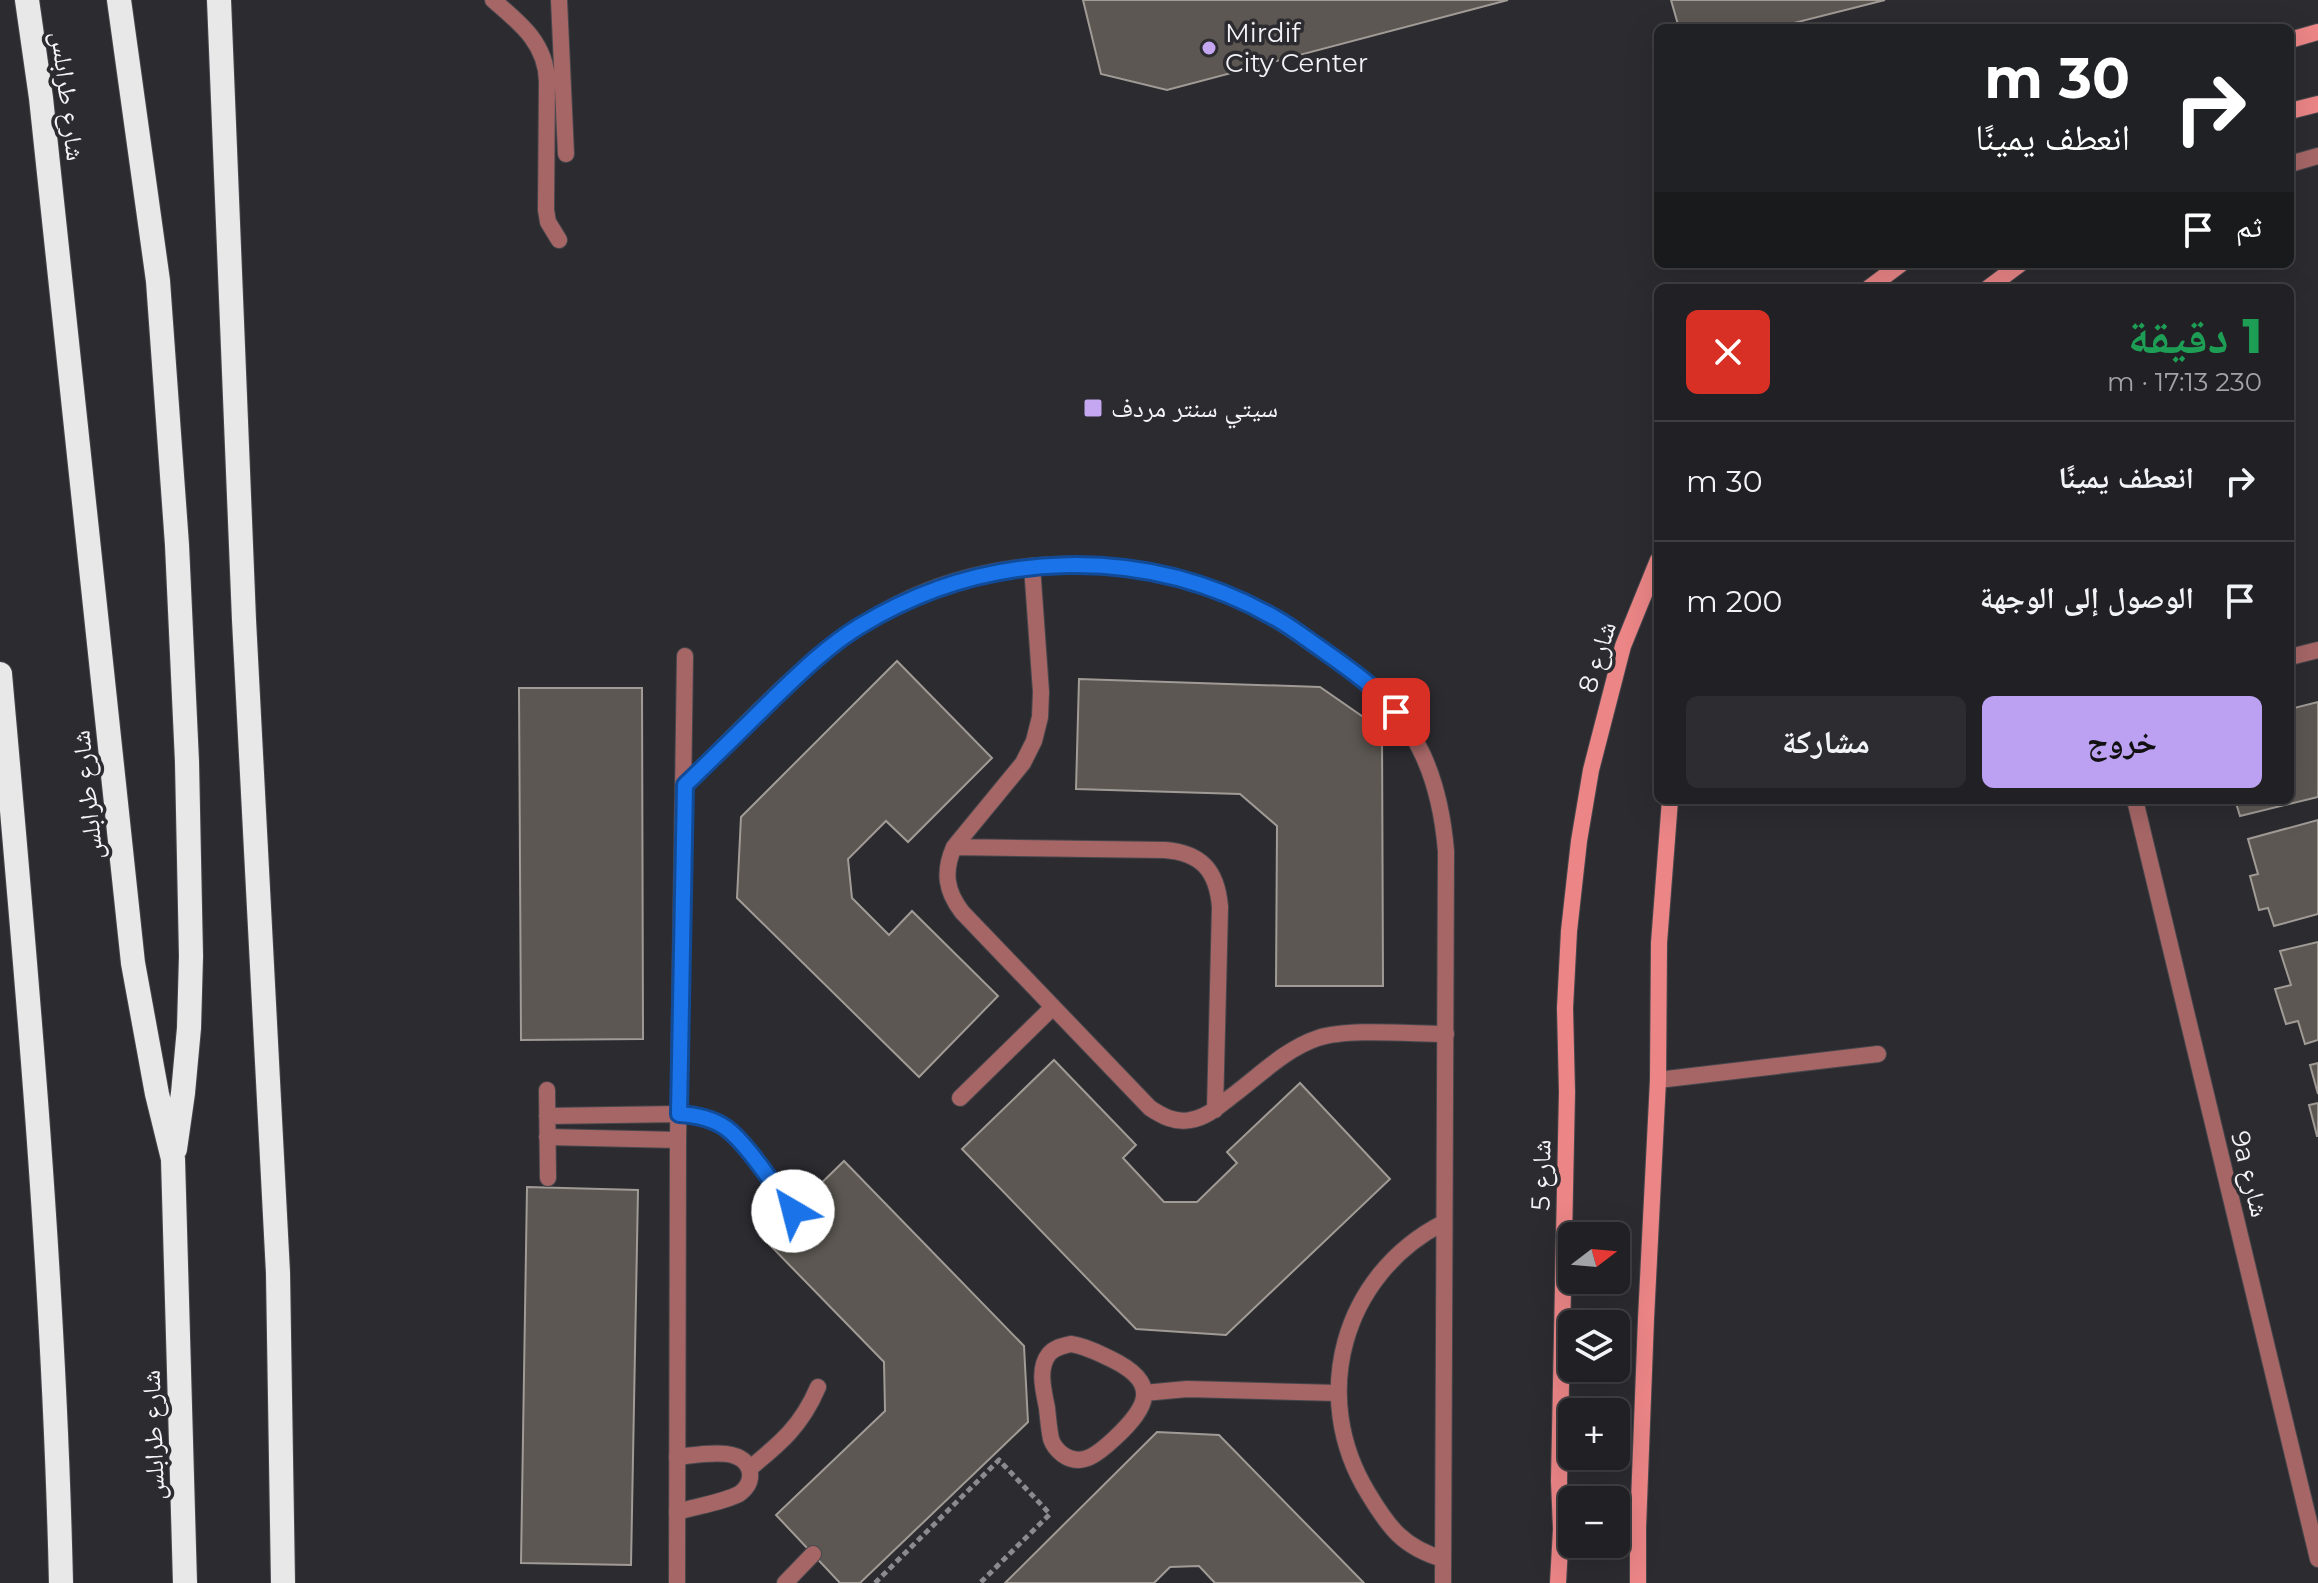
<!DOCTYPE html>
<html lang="ar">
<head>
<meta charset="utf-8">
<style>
  body { margin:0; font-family:Montserrat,"Noto Naskh Arabic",sans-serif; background:#2d2d31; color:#f1f3f6; direction:rtl; height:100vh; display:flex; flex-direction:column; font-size:30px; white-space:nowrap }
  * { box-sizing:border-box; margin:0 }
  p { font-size:26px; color:#a2a3a6 }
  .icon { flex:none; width:44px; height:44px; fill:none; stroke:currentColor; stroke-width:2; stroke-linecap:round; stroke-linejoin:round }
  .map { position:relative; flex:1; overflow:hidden; direction:ltr }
  .panel { position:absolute; left:1654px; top:284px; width:640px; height:520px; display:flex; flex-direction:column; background:#212024; border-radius:12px; box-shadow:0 8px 32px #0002,0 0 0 2px #3e3e41; direction:rtl }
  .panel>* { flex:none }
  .banner { position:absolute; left:1654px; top:24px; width:640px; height:244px; border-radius:12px; box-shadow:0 8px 32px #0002,0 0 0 2px #3e3e41; direction:rtl; background:#202124; color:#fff; overflow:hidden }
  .needle { width:52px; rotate:74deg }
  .tools { position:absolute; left:1558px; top:1222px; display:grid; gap:16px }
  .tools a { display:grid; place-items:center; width:72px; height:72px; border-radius:12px; background:#212024; box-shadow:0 8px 32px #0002,0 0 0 2px #3e3e41; font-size:40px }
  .pin { position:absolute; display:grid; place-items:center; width:68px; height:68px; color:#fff; margin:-34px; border-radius:16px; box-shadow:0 4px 12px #0006 }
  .me { position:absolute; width:88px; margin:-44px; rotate:323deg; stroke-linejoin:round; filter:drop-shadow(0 0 6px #0008) }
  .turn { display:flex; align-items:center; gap:28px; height:168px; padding:0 32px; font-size:36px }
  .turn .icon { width:104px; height:104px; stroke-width:2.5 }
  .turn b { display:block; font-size:56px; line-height:68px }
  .then { display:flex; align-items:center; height:76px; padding:0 32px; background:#0003; gap:16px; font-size:30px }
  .round { display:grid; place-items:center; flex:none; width:84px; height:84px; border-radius:12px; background:#2d2d31 }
  .headline { display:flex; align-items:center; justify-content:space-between; height:136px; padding:0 32px }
  h1 { font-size:48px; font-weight:800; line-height:60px; color:#1e9e55 }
  .action { display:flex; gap:16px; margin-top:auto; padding:16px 32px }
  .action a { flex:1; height:92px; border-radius:12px; background:#bca0f2; color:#111; font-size:32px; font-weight:800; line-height:92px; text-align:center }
  .action a+a { background:#2d2d31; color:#f1f3f6 }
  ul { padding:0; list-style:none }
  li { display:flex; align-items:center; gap:24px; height:120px; padding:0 32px; border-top:2px solid #3e3e41 }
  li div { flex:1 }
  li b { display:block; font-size:30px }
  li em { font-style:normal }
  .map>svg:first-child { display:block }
</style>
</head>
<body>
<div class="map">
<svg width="2318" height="1583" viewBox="0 0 2318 1583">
  <rect width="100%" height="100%" fill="#2c2b30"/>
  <path fill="#5c5752" stroke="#a19b96" stroke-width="2" d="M1083,0H1508L1167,90L1101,74Z
    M1671,0H1885L1774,28H1679Z
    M897,661L992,758L908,842L886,821L848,859L852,898L889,935L912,911L998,996L919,1077L737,898L741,817Z
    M1079,679L1320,687L1382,730L1383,986H1276L1277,826L1240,794L1076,789Z
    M519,688H642L643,1039L521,1040Z
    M2318,702V797L2240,816L2235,800H2290V709Z
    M2318,820V914L2274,926L2268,908L2259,910L2250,876L2258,874L2248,839Z
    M2318,942V1040L2305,1044L2298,1021L2286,1024L2275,989L2291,985L2280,951Z
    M1054,1060L1136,1145L1123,1158L1164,1202H1197L1237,1163L1227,1152L1300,1083L1390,1179L1226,1335L1136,1329L962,1149Z
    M2318,1063V1094L2310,1065Z
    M2318,1103V1136H2317L2309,1105Z
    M844,1161L1024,1346L1028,1422L860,1583H840L776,1515L885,1411L884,1362L764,1239Z
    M527,1187L638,1190L631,1565L521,1563Z
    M1157,1432L1219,1435L1364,1583H1215L1199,1566L1170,1567L1154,1583H1005Z"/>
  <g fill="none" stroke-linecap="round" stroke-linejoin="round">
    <g stroke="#48474c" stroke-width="18">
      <path id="lane" d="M493,0C520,23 546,43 547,81L546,210L548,222L559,240
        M559,0L566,154
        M1032,566L1041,692L1040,717L1034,741L1023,763L954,847C943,872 946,891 962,912L1150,1108C1162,1116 1175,1123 1190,1120C1206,1118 1219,1106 1232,1096C1259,1076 1285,1049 1318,1038C1349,1028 1411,1034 1446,1034
        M954,847L1165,850C1201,853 1217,870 1220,907L1215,1110
        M1658,1080L1878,1054
        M547,1090L548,1178
        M960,1098L1053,1007
        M547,1116L679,1114C696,1115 712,1118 726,1128C747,1143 776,1189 793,1211
        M547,1137L678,1140
        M1071,1344C1086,1346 1098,1353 1111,1359C1161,1383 1148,1407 1115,1438C1100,1452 1082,1469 1062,1454C1057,1450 1053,1445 1051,1439C1049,1429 1048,1418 1047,1408C1044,1392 1037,1369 1049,1354C1055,1347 1063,1346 1071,1344Z
        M1144,1393L1187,1389L1337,1393
        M750,1468C781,1443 802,1425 818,1387
        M677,1512C696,1506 721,1503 739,1494C746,1489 751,1482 750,1473C746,1444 698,1455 677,1457
        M785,1583L813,1554"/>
    </g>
    <g stroke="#48474c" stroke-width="18">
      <path id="street" d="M2290,164L2318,156
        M2290,657L2318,650
        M685,785C750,721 813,647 896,605C1001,552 1137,551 1243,602C1269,614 1292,629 1315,646C1330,656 1346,666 1360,677C1418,722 1440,780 1446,851L1443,1583
        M2135,800L2318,1559
        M1443,1559C1403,1547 1389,1528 1368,1493C1309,1397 1342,1275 1443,1223
        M677,1583L678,1140L685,656"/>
    </g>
    <g stroke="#48474c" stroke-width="18">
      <path id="secondary" d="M2290,40L2318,32
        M2290,111L2318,104
        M1869,288L1901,264
        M1988,288L2020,264
        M1558,1583L1561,1529L1559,1481L1567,1092L1565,1008L1569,931L1579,841L1591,770L1623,646L1658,560
        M1638,1583V1528L1646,1319L1658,1080L1659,943L1670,800"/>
    </g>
    <g stroke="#48474c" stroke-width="26">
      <path id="highway" d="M27,0L41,98L133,963L157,1094L173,1159L185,1583
        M119,0L158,281L177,545L187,762L191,956L189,1028L183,1093L175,1149
        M219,0L244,620L278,1273L283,1583
        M0,674C27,977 54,1279 61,1583"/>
    </g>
    <path stroke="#8b8a8f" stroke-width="5" stroke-dasharray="6 4" stroke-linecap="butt" d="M875,1583L999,1460L1050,1514L980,1583"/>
    <use href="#lane" stroke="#a66666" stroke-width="16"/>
    <use href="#street" stroke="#a66666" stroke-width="16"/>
    <use href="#secondary" stroke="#eb8586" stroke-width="16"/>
    <use href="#highway" stroke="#e8e8e8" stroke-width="24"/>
  </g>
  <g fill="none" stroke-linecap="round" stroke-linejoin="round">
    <g stroke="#114b97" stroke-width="20">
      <path id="route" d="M793,1211C776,1189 747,1143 726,1128C712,1118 696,1115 679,1114L685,785C714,757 743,729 772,700C799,674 827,646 860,626C988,548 1146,544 1277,619C1291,627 1304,637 1317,646C1345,666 1374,685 1396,712"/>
    </g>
    <use href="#route" stroke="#1a73e8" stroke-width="14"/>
  </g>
  <g fill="#c5a7f1" stroke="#2c2b30" stroke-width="3">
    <circle cx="1209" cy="48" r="8"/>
    <rect x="1083" y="398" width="20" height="20" rx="4"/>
  </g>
  <g text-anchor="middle" stroke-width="7" stroke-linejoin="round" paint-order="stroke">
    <g font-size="26" fill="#f4f3f7" stroke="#2c2b30" text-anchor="start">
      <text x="1225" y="42">Mirdif<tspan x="1225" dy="30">City Center</tspan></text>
      <text x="1111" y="417">سيتي سنتر مردف</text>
    </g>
    <g font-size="26" fill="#f4f3f7" stroke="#2c2b30">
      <text transform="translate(68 96) rotate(83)" y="9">شارع طرابلس</text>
      <text transform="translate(1597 657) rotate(-73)" y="9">شارع 8</text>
      <text transform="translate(87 795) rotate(-96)" y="9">شارع طرابلس</text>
      <text transform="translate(2250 1174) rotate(76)" y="9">9a شارع</text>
      <text transform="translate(1541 1175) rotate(-89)" y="9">شارع 5</text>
      <text transform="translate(153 1435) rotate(-92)" y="9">شارع طرابلس</text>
    </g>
  </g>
</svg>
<div class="tools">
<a><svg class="needle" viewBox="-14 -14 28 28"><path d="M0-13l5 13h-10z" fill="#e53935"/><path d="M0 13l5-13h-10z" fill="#a2a3a6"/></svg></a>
<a><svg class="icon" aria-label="layers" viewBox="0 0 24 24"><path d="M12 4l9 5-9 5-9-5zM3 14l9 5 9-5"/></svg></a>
<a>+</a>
<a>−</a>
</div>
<div class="pin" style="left:1396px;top:712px;background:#d93025"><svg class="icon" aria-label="arrive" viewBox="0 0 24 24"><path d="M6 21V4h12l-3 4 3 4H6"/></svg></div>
<svg class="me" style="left:793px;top:1211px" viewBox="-20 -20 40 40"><circle r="19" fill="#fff"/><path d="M0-13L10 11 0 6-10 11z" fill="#1a73e8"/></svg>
<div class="banner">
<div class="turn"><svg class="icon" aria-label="right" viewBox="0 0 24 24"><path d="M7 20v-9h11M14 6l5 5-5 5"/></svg><div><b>30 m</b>انعطف يمينًا</div></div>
<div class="then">ثم<svg class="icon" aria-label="arrive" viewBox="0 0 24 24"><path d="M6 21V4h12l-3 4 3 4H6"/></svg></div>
</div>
<section class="panel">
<div class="headline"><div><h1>1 دقيقة</h1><p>230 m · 17:13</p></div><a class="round" style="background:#d93025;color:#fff"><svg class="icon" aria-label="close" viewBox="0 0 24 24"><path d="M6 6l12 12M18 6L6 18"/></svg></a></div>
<ul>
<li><svg class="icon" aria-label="right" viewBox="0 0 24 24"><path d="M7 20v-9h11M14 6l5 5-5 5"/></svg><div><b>انعطف يمينًا</b></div><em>30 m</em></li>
<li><svg class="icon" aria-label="arrive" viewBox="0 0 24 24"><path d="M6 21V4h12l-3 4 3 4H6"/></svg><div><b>الوصول إلى الوجهة</b></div><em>200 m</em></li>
</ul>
<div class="action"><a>خروج</a><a>مشاركة</a></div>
</section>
</div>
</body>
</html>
